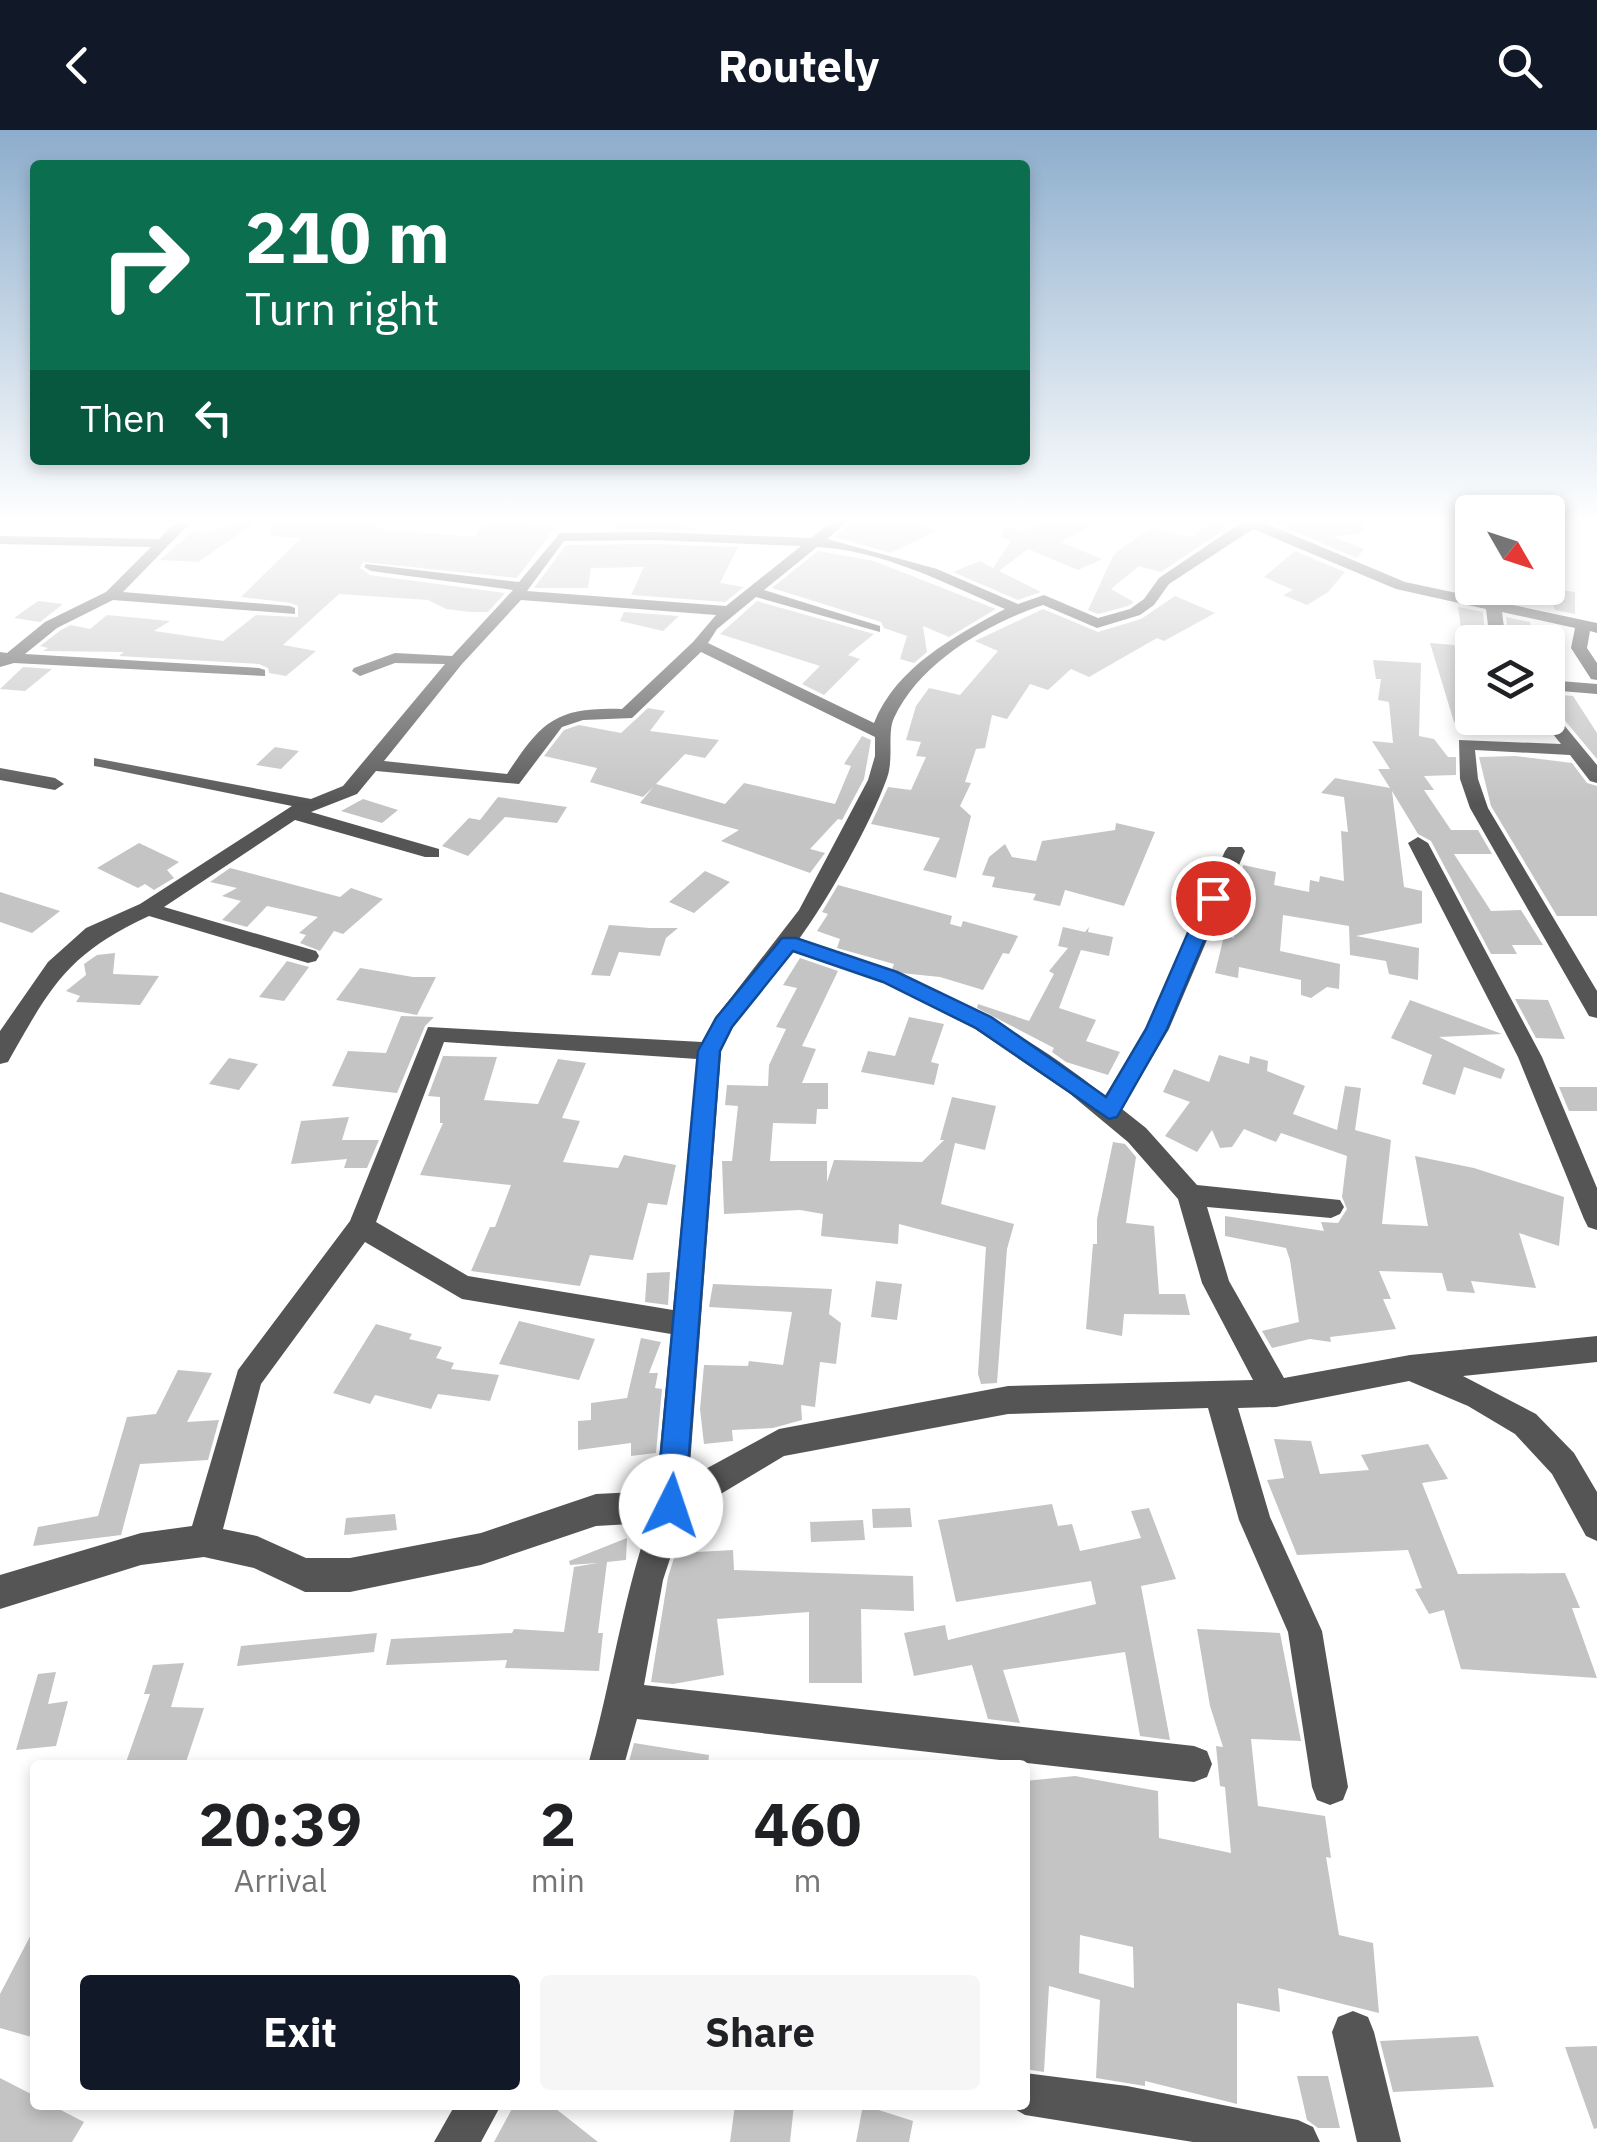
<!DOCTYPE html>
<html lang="en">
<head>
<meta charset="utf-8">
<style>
  body { margin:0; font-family:"IBM Plex Sans",sans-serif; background:#f6f6f6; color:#202124; height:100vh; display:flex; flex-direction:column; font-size:38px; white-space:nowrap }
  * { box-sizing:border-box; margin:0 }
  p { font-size:32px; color:#757577 }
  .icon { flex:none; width:55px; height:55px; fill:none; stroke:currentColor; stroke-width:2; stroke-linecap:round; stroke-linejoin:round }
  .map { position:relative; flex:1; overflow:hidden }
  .panel { position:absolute; left:30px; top:1630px; width:1000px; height:350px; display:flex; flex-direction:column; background:#fff; border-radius:10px; box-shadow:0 5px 15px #0003 }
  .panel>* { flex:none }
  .hud { position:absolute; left:30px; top:30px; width:1000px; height:305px; border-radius:10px; box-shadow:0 5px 15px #0003; background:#0b6e4f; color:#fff; overflow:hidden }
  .needle { width:65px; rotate:129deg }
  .controls { position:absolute; left:1455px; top:365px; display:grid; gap:20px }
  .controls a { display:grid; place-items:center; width:110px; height:110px; border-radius:10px; background:#fff; box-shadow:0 5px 15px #0003; font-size:50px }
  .pin { position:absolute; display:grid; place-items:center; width:85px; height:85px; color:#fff; margin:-42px; border:5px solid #fff; border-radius:50%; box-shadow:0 2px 10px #0007 }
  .me { position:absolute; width:110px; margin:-55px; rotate:4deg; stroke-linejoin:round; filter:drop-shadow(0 0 8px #0008) }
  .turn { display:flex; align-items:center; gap:35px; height:210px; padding:0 50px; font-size:45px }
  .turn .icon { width:130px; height:130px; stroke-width:2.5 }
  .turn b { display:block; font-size:70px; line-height:85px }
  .then { display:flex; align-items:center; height:95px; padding:0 50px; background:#0003; gap:20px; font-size:38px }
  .eta { display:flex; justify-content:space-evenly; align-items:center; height:170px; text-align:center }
  .eta b { font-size:60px; font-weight:700; line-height:70px }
  .primary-button { display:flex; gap:20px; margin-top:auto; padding:20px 50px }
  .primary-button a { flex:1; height:115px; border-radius:10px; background:#111827; color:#fff; font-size:40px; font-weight:700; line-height:115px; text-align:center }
  .primary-button a+a { background:#f6f6f6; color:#202124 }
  header { display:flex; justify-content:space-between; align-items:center; height:130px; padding:0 50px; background:#111827; color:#fff; font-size:45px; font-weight:700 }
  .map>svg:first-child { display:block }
</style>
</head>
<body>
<header><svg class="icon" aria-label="back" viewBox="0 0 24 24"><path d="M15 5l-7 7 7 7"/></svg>Routely<svg class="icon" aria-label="search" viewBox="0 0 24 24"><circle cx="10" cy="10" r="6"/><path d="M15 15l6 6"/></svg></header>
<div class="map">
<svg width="1597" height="2012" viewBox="0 0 1597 2012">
  <rect width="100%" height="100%" fill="#fff"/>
  <path fill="#c4c4c4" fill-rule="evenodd" d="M235,392L255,393L198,432L160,430L193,401L210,403Z
    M272,392H385L380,399L475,407L483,392L558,394L517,448L363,432L360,438L370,445L505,463L488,482H470L446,479L428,470L339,464L283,515L316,521L286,546L269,543L268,538L259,534L119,526L124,522L43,521L48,518L40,516L61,500L71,495L90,499L107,485L170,491L154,501L223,511L256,485L298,487V476L291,473L241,467L301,408L271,406Z
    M618,392H678L699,400L616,399Z
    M851,392H913L938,400L891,423L835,407Z
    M1045,392H1097L1061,412L1102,429L1078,440L1028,419L999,441L1041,462L1018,470L953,442L980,431L993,438L1011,411L1001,407L1005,396L1024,401Z
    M1210,392H1235L1161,442L1139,436L1111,459L1134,472L1128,476L1098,484L1088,480L1114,424L1151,398L1192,407Z
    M1272,392H1364L1365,402L1334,407L1364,419L1357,428Z
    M655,414L738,417L720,453L744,457L725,472L631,465L644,437L591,438L588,458H534L566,415Z
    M818,421L874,431L996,479L949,507L923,496L927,522L914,533L900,529L907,506L884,498L881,492L772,458Z
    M1295,421L1345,442L1328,462L1307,475L1283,465L1293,460L1264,447Z
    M1547,458L1575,462V484L1555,480Z
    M1175,466L1215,483L1164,511L1157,508L1089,547L1071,539L1048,560L1030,554L1007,589L992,585L985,618L976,619L965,652L971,653L960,676L971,686L956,748L923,740L940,708L871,694L888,657L911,660L926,627L916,626L921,612L906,610L916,576L929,558L960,565L998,521L975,511L1043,479L1098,502L1141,489Z
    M38,471L63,474L40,492L14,488Z
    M757,471L874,504L848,525L860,529L824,565L802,554L820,536L720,504Z
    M1458,477L1483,482L1485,501L1461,498Z
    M624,482L679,486L663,501L620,491Z
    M1506,487L1530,492L1532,512H1509Z
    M1430,513L1454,515L1472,555V594L1454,592Z
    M1373,530L1421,533L1419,606L1434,609L1448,627H1456V645L1424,646L1434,660H1424L1451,700H1478L1492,724H1454L1491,781L1521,780L1543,815H1512L1517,824H1491L1431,711L1418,704L1392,661L1404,757L1422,761V793L1356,806L1419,818L1418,850L1389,844L1386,831L1350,825L1349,796L1283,785L1280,821L1340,834L1339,859L1327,857L1311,868L1301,865V850L1239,837L1238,848L1215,843L1224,806L1234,808L1243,735L1276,742L1274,755L1309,762L1310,750L1319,752L1320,746L1344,751L1341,701L1348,702L1344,667L1321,663L1335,648L1390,658L1378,639H1390L1372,611L1393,613L1389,572L1378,570L1381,549H1376Z
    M23,537L52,539L25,561L0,559Z
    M1548,564L1573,566L1597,603V629L1557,581L1548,577Z
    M648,578L665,581L650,601L719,610L705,628L685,624L656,654L725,674L744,653L835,674L851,636L844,634L862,606L871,610L864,649L842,690L838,689L810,719L825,723L810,743L721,711L739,700L640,673L654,656L643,667L590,652L597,638L544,626L564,600L579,595L621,603Z
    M275,617L299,621L281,639L256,635Z
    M1515,626L1572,633L1587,653L1597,656V786H1557L1491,676L1479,627Z
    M498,667L567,677L557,693L505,687L468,726L442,716L469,688L480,690Z
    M363,669L398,680L382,693L341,681Z
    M1116,693L1155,702L1124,776L1065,760L1060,776L1033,770L1036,764L992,757L995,747L982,745L989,727L1005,714L1012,727L1036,731L1042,711L1115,700Z
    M139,713L179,732L167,740L174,748L154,760L145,754L138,758L97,738Z
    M230,738L340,767L351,758L383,769L343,804L334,801L320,821L300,813L306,805L299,803L318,787L267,776L247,797L222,790L241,771L222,766L237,758L210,752Z
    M705,741L730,752L694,783L669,772Z
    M838,755L952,786L950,794L961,797L963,791L1018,806L1009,824L1003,823L983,860L940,847L901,843L892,839L894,834L837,818L840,809L817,801L828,784L822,782Z
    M0,762L60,781L32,803L0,792Z
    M609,795L650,798H678L666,808L660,826L619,822L610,846L591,845Z
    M1063,797L1085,802L1089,797L1088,802L1113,807L1109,826L1081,820L1059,878L1096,890L1086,911L1120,922L1108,945L1066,932L1052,922L1054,918L977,878L978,874L1029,891L1054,844L1049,841L1068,818L1058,816Z
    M115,823L113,844L159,846L140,875L76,872L80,866L66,861L86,845L84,834L97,825Z
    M800,828L838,841L802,916L816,919L802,953H828V979H817L816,994L773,993L770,1031H827V1052L834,1030L922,1032L944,1010H940L952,967L996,976L985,1020L955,1013L941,1074L1014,1094L1007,1119L997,1253L981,1254L978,1244L986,1117L899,1094L898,1114L821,1106L823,1084L800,1080L724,1084L722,1031H732L738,976L725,975L727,955L768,956L769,935L786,899L776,897L797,858L783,855Z
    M287,831L309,837L284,871L259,867Z
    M360,838L413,847H436L417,885L336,870Z
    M1515,869L1548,870L1565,909L1536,908Z
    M1410,870L1502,904L1439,907L1505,939L1501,949L1464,937L1455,965L1422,954L1432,925L1391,908Z
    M401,886L434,887L425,896L397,963L332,956L348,921L386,923Z
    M909,887L944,894L931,932L939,934L934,955L861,942L868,921L895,926Z
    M1219,925L1249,934L1250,926L1268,931L1267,941L1305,956L1293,984L1337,1000L1345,956L1361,958L1355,1000L1391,1010L1382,1094L1428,1096L1415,1026L1474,1038L1564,1067L1559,1116L1519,1103L1536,1158L1471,1151L1475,1163L1447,1161L1442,1143L1379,1141L1391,1169H1383L1396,1199L1330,1207L1331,1212L1310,1209L1272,1218L1262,1201L1299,1192L1290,1130L1286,1118L1225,1106V1086L1324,1101L1321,1092L1338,1093L1347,1079L1342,1067L1347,1026L1281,1003L1276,1012L1244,999L1232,1017L1220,1018L1212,1000L1197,1022L1165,1006L1190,972L1163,962L1174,939L1209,952Z
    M443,926L497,927L484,970L538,974L558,929L586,933L562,988L580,991L563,1032L618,1038L624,1025L676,1035L667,1075L648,1073L633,1130L590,1125L580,1156L471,1141L490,1097H495L511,1055L420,1045L443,993H440V967L428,966Z
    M229,928L258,934L239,960L209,954Z
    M1559,957H1597V981H1569Z
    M349,987L342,1010H379L367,1038H344L347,1029L291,1034L301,991Z
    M1113,1012L1125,1014L1136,1027L1126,1093L1154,1096L1159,1164H1185L1190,1185L1124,1184L1122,1206L1086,1199L1093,1114H1097V1089Z
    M670,1142L668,1175L645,1172L647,1143Z
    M876,1151L902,1154L897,1190L871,1187Z
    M713,1154L832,1159L829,1184L841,1193L836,1234L820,1232L815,1277L801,1275L802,1290L773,1298L732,1300L733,1311L704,1314L700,1279L704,1235L748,1236L749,1231L783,1235L792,1182L709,1177Z
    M519,1191L595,1209L579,1250L499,1234Z
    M376,1194L412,1204L409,1209L442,1217L436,1228L454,1233L451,1239L499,1245L490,1271L438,1264L431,1279L375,1265L370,1274L333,1263Z
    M641,1208L661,1212L649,1243H658L655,1258L662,1259L656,1323L631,1326V1313L578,1320V1291L591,1290V1273L627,1268Z
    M178,1240L212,1243L187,1292L219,1290L208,1330L140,1334L121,1405L33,1416L38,1397L98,1386L127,1287L156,1284Z
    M1274,1309L1311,1311L1320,1344L1369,1340L1361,1325L1428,1314L1448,1349L1422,1353L1458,1444L1565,1443L1580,1478H1572L1597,1548L1461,1539L1444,1480L1429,1484L1415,1459L1422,1458L1408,1420L1297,1425L1267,1350L1284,1348Z
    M1052,1374L1058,1396L1072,1394L1080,1421L1141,1408L1131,1381L1149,1378L1176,1449L1141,1456L1170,1610L1140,1606L1125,1522L1003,1540L1020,1593L988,1589L972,1535L914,1546L904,1503L945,1495L948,1510L1096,1474L1091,1451L956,1472L938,1390Z
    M910,1378L912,1397L873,1398L872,1379Z
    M395,1384L397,1400L344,1405L346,1388Z
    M863,1390L865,1410L811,1412L810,1392Z
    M698,1402L697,1422L733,1420L734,1440L913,1446L914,1481L861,1479L862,1553H809V1482L717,1489L724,1545L673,1554L651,1552L668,1447L682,1403Z
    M627,1408L626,1430L607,1432L598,1503H603L599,1541L505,1538L507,1530L386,1535L391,1509L512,1503L514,1499L564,1502L574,1437L597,1433L570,1435L569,1431Z
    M1197,1499L1280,1503L1301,1611L1251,1609L1258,1676L1325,1686L1331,1728L1326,1727L1339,1805L1373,1813L1379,1883L1278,1858L1280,1882L1237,1873V1974L1145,1951V1956L1096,1948L1100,1870L1049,1856L1044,1942L1025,1939V1651L1075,1646L1158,1661L1159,1708L1231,1723L1225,1657L1220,1656L1216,1616L1223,1617L1210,1576ZM1080,1805L1133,1817L1134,1858L1079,1843Z
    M377,1503L374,1522L237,1536L241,1516Z
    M184,1533L171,1577L204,1578L185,1635H125L150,1564H144L153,1535Z
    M56,1542L48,1574L68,1571L56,1616L16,1620L38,1544Z
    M634,1613L709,1625L708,1635H628Z
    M35,1797V1908L0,1898V1864Z
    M1478,1906L1494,1957L1393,1962L1380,1911Z
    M1597,1916V1998L1594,1999L1565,1917Z
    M1297,1946H1328L1340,1998H1318L1307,1990Z
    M0,1948L35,1966V1975H51L84,1992L72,2012H0Z
    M514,1975H551L598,2012H494Z
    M735,1975H794L790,2012H730Z
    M863,1975L913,1991L909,2012H856Z"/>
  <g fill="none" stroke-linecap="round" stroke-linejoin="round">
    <path fill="#555" fill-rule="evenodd" d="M176,392H191L123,462L290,476L295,478V484L113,470L57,498L25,524L259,538L265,540V546L14,533L0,537V522L7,523L45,492L106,462L151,417L0,414V406L159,409Z
      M831,392H847L827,409L937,439L1018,474L1044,465L1098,488L1130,479L1144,469L1159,448L1242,392H1262L1405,452L1597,493V503L1590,501L1587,518L1597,533V550L1591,549L1571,518L1575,498L1502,482L1506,512H1490L1486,479L1396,459L1253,399L1169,454L1154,475L1140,485L1097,498L1043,475C987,494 920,532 894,588C887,602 894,629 887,648C871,693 828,770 799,809C914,847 1010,889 1105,966L1146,899L1225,721L1228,717H1242L1245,721L1169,899L1122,979L1146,998L1197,1055L1340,1070L1344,1077L1340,1084L1331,1088L1207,1077L1229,1151L1284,1248L1410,1225L1597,1206V1232L1463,1246L1536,1284L1574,1323L1597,1362V1411L1586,1406L1552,1344L1515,1304L1468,1276L1409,1251L1276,1277L1238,1278L1270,1387L1322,1501L1348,1657L1343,1670L1330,1675L1317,1670L1312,1657L1288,1502L1239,1390L1208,1278L1008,1284L784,1326L684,1386L663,1450L644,1555L1194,1616L1207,1621L1212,1634L1207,1647L1194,1652L637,1589L624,1635H588C611,1554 622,1472 649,1393L596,1396L481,1435L350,1462H305L254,1438L204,1427L141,1435L0,1479V1445L141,1403L192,1396L238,1240L350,1091L428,897L702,912L716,887L799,780L868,650L875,626V607L701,522L632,588L583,590L562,597L519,654L376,641L357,664L311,682L439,719V727H425L295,690L164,777L316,821L319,826L316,831L308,833L149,786C67,824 51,856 8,932L0,934V901L48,832L86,798L140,774L292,676L100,637L94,636V628L311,669L343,656L445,534L395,533L360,546L352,541L354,538L395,523L452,526L513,460L371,441L364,437L366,434L519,452L560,403L655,402L811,408ZM655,410L801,416L726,476L527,461L564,411ZM817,417C882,420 947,454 1005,479C955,506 896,537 874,593L708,513L717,499L756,467L880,502V496L764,460ZM521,470L716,485L693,512L622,579C556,577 542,591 507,644L384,631L462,534ZM790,821L882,852L975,899L1069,963L1128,1012L1178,1069L1202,1153L1253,1250L1008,1256L779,1299L689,1348L721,921L733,897ZM444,912L697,929L673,1180L468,1146L376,1092ZM365,1112L462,1169L671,1204L656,1361L596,1364L481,1403L350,1428H306L257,1406L223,1399L261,1254Z
      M1548,550L1597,554V564L1548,560Z
      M1548,582L1554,583L1597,635V653L1590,651L1570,625L1475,620L1478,649L1488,678L1597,861V888L1589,886L1470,678L1460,649L1459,610L1561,614L1540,588H1548Z
      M0,638L55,648L64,654L55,660L0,650Z
      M1418,707L1428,713L1542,927L1597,1058V1100L1588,1097L1584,1089L1518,927L1408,713Z
      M1353,1881L1368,1887L1374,1902L1401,2012H1357L1332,1902L1338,1887Z
      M1025,1943L1127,1956L1298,1990L1313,1997L1320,2012H1193L1025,1985L1008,1975H1025Z
      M455,1975H501L481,2012H434Z"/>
  </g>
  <linearGradient id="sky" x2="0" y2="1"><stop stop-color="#8cadcc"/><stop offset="0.58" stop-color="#fff"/><stop offset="1" stop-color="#fff" stop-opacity="0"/></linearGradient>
  <rect width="1597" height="674" fill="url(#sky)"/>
  <path fill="#1a73e8" stroke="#114b97" stroke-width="2.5" d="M1213,762L1222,768L1167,899L1117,987L1109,989L976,898L883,852L793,821L732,897L720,921L685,1376L681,1386L671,1390L661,1386L656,1376L698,921L716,888L782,808H796L897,842L991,887L1106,967L1146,899L1203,768Z"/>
</svg>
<div class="controls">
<a><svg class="needle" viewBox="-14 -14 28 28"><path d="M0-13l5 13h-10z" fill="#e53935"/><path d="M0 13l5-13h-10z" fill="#757577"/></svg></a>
<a><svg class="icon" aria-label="layers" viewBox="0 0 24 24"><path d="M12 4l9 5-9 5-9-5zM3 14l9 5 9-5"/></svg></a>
</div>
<div class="pin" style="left:1213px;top:768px;background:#d93025"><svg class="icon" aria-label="arrive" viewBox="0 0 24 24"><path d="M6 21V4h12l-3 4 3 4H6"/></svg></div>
<svg class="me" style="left:671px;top:1376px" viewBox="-20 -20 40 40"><circle r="19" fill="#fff"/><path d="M0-13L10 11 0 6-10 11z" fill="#1a73e8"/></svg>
<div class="hud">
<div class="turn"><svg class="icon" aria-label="right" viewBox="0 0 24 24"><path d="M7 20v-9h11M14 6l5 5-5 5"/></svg><div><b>210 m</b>Turn right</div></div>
<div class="then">Then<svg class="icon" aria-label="left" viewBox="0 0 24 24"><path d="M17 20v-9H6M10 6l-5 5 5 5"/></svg></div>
</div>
<section class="panel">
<div class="eta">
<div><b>20:39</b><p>Arrival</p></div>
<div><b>2</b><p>min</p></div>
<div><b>460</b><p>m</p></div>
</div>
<div class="primary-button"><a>Exit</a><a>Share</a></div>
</section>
</div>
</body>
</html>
